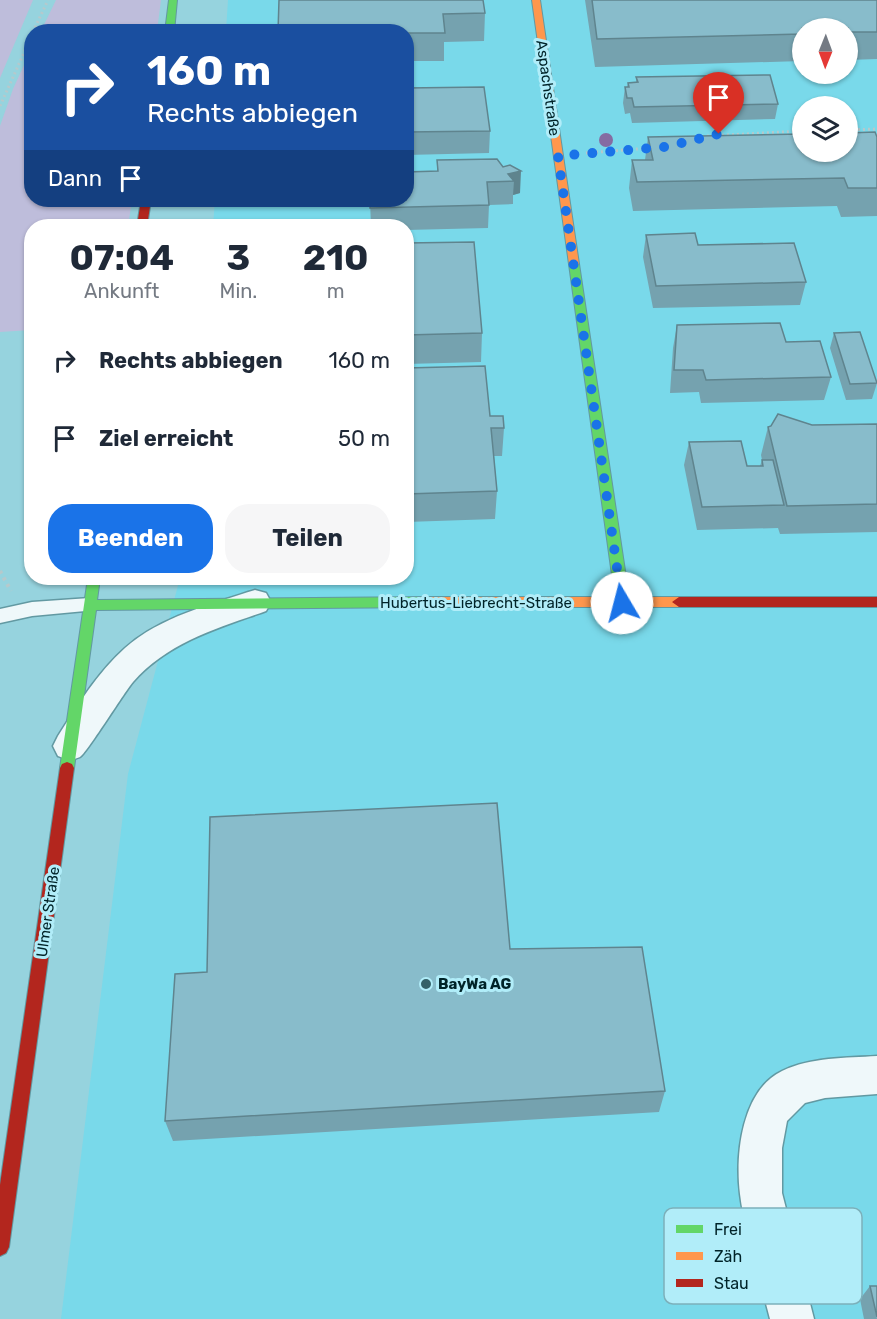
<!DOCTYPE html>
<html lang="de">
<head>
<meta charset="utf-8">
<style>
  body { margin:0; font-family:Rubik,sans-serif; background:#f6f6f7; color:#1f2937; height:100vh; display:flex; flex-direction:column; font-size:22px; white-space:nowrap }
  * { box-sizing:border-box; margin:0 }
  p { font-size:20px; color:#747a83 }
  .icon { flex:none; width:33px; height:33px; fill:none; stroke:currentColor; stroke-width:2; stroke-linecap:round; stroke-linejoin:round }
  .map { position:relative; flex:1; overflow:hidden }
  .details { position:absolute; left:24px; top:219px; width:390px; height:366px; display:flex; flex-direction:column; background:#fff; border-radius:24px; box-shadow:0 2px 4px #0004 }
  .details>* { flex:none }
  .hud { position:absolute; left:24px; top:24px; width:390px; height:183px; border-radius:24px; box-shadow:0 2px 4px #0004; background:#1a4fa0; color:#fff; overflow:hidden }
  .needle { width:39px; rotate:181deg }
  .buttons { position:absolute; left:792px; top:18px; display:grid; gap:12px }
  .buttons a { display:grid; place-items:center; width:66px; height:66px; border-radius:50%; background:#fff; box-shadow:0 2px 4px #0004; font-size:30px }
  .pin { position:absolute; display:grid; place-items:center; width:51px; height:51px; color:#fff; margin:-62px -26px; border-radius:50% 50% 50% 0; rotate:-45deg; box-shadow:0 0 6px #0007 }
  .pin .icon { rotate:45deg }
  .me { position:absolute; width:66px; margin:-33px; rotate:352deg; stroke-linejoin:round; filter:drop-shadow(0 0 4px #0008) }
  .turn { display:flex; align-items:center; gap:21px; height:126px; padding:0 24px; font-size:27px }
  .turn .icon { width:78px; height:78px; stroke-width:2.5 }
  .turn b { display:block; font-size:42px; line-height:51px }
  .then { display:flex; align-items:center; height:57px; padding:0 24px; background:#0003; gap:12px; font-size:22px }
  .eta { display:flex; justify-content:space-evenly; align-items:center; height:102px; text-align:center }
  .eta b { font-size:36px; font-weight:700; line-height:42px }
  .button { display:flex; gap:12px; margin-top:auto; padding:12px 24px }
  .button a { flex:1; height:69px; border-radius:24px; background:#1a73e8; color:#fff; font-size:24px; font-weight:700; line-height:69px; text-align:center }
  .button a+a { background:#f6f6f7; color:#1f2937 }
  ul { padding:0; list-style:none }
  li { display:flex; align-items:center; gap:18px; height:78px; padding:0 24px }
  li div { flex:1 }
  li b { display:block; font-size:22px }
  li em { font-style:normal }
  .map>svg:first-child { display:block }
</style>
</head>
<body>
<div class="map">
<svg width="877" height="1319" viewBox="0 0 877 1319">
  <rect width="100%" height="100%" fill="#96d3de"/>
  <path fill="#79d9ea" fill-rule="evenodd" d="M228,0H877V1319H61L128,774L180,578H406V226H213L215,200H406V32L226,31ZM802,28H848V74H802ZM802,106H848V152H802Z"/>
  <path fill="#bebddb" d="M0,0H33L0,78Z
    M56,0H161L157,31H41Z
    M31,50L32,200H132L128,226H32L31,330L0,332V126L13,89Z"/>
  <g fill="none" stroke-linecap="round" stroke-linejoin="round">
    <g stroke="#6299a2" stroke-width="3">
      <path id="lane" d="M90,598L96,600L99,605L96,610L32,616L0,623V609L32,602Z"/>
    </g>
    <g stroke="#6299a2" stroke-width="3">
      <path id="street" d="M255,590L266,593L271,602L266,611C219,628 168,642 133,682C123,694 86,754 80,757C71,761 66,759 58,756L53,746L58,736C78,705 97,673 125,648C160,617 211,604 255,590Z
        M877,1056V1094L825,1098L805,1103L787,1121L782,1148V1193L814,1319H770C760,1279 745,1234 740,1194C735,1154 742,1090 782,1071C811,1057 846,1058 877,1056Z"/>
    </g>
    <g stroke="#6299a2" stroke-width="2">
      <path id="fast" d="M169,0H177L174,32H165Z
        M574,261L579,264L630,604L623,609L616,604L569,264Z
        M88,578H100L97,600L432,597L439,602L432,607L96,610L74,768L72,772L67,774L62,772L60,768Z"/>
    </g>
    <g stroke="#6299a2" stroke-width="2">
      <path id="slow" d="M532,0H540L579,264L574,267L569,264Z
        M432,597H679L686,602L679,607H432L425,602Z"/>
    </g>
    <g stroke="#6299a2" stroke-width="2">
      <path id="jam" d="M141,200H151L147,226H137Z
        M679,597H877V607H679L672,602Z
        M67,762L72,764L74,768L9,1247L6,1253L0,1256V1185L60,768L62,764Z"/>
    </g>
    <path stroke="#b6c9cc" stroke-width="3" stroke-dasharray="2 3" stroke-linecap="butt" d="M33,32L48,0
      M0,106L32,35
      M848,130L877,129
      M707,136L802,131
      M586,153L650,148"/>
    <path stroke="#b6c9cc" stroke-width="4" stroke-dasharray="3 4.5" stroke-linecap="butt" d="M0,571L11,591"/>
    <use href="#lane" fill="#eff8fa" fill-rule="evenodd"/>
    <use href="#street" fill="#eff8fa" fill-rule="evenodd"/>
    <use href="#fast" fill="#63d668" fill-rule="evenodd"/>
    <use href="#slow" fill="#ff974d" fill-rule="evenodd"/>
    <use href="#jam" fill="#b3261e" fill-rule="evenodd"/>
  </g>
  <circle fill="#856ca2" cx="606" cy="140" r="7"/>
  <path fill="#75a2af" d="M279,0L485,13L484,41L444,42V61H406V32Z
    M585,0H877V59L848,60V28H802V61L595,67Z
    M636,77L778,104L775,119L632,123L630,113L625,114L623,103L625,87H627L628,83L636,82Z
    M406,88L490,131L489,153L406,155Z
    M648,137H877V216L841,217L837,206L633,211L629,188L632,160H645Z
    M437,160L503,167L510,165L520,193L513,195V204L489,205L488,228L406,230V226H371L370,200L437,171Z
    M646,235L698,245L806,282L800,305L653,308L643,257Z
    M406,243L482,333L481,362L406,364Z
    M677,325L786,342L831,377L824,400L701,403L699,392L670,393L673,348Z
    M834,333L877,383L872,399L846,400L830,348Z
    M406,368L490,416L504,428L502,456H494L497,491L495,519L406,522Z
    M877,424V532L780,534L778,528L697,530L684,465L689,442L747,466H760L762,460L761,455L768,427Z
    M510,949L665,1091L659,1112L173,1141L165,1121Z
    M870,1286L877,1319H864L860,1299Z"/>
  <path fill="#5f848e" d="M521,171L520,193L513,195L514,181L508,174Z"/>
  <path fill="#88bccb" stroke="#5f848e" stroke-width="1.5" d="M279,0H483L485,13L443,14L445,33H406V32H278Z
    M592,0H877V32H848V28H802V34L597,39Z
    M770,75L778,104L634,107L632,98H627L625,87H629L628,83L638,82L636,77Z
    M484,87L490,131L406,132V88Z
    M875,132L877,137V188H848L844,178L637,182L632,160H653L648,137L802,134V152H848V133Z
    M497,159L503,167L510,165L521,171L508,174L514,181L487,182L489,205L370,208V200H406V172L438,171L437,160Z
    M695,233L698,245L794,243L806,282L656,286L646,235Z
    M474,242L482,333L406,335V243Z
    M780,323L786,342L820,341L831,377L706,380L703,370H674L677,325Z
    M860,332L877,383L850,384L834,333Z
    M485,366L490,416H503L504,428H491L497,491L406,494V368Z
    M778,414L812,425L877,424V504L787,506L768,427L771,426Z
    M741,441L747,466H763L762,460H773L784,505L702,507L689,442Z
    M497,803L510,949L642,947L665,1091L165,1121L175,974L207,972L210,817Z
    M870,1286H877V1317Z"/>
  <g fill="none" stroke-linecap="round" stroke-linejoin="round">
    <path stroke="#1a73e8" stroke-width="10" stroke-dasharray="0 18" d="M622,603L558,156L665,147L719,134"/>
  </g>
  <circle fill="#346168" stroke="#b1edf9" stroke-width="2" cx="426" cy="984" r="6"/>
  <g text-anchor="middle" stroke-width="6" stroke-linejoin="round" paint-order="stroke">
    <g font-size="15" fill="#002328" stroke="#b1edf9">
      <text transform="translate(548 88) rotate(82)" y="5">Aspachstraße</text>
      <text x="476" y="608">Hubertus-Liebrecht-Straße</text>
      <text transform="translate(48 912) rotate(-82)" y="5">Ulmer Straße</text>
    </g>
    <g font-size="15" font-weight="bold" fill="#002328" stroke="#b1edf9" text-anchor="start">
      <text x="438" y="989">BayWa AG</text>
    </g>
  </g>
  <rect x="664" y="1208" width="198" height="96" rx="9" fill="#b1edf9" stroke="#7cb0ba" stroke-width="1.5"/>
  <rect x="676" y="1225" width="27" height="8" fill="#63d668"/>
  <rect x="676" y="1252" width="27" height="8" fill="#ff974d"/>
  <rect x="676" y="1279" width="27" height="8" fill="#b3261e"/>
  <g font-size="16" fill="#002328">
    <text x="714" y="1235">Frei</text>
    <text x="714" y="1262">Zäh</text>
    <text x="714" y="1289">Stau</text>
  </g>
</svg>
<div class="buttons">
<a><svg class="needle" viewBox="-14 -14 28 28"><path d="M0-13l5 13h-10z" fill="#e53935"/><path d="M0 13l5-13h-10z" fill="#747a83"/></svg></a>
<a><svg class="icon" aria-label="layers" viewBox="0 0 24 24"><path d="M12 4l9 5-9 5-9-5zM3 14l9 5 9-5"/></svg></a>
</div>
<div class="pin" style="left:719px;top:134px;background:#d93025"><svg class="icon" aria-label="arrive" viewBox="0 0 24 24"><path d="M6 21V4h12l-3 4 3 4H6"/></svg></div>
<svg class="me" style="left:622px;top:603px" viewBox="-20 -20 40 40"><circle r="19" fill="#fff"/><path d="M0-13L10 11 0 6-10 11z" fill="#1a73e8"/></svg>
<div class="hud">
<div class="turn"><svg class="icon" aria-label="right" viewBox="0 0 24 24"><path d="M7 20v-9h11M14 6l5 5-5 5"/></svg><div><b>160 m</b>Rechts abbiegen</div></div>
<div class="then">Dann<svg class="icon" aria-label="arrive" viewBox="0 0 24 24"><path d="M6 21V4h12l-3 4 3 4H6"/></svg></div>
</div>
<section class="details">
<div class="eta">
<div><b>07:04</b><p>Ankunft</p></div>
<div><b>3</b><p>Min.</p></div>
<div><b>210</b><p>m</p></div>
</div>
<ul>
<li><svg class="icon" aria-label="right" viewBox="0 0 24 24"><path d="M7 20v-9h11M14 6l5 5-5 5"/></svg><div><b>Rechts abbiegen</b></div><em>160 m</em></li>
<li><svg class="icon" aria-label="arrive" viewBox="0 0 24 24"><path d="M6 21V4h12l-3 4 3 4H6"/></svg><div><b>Ziel erreicht</b></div><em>50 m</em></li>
</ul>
<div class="button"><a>Beenden</a><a>Teilen</a></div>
</section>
</div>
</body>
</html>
